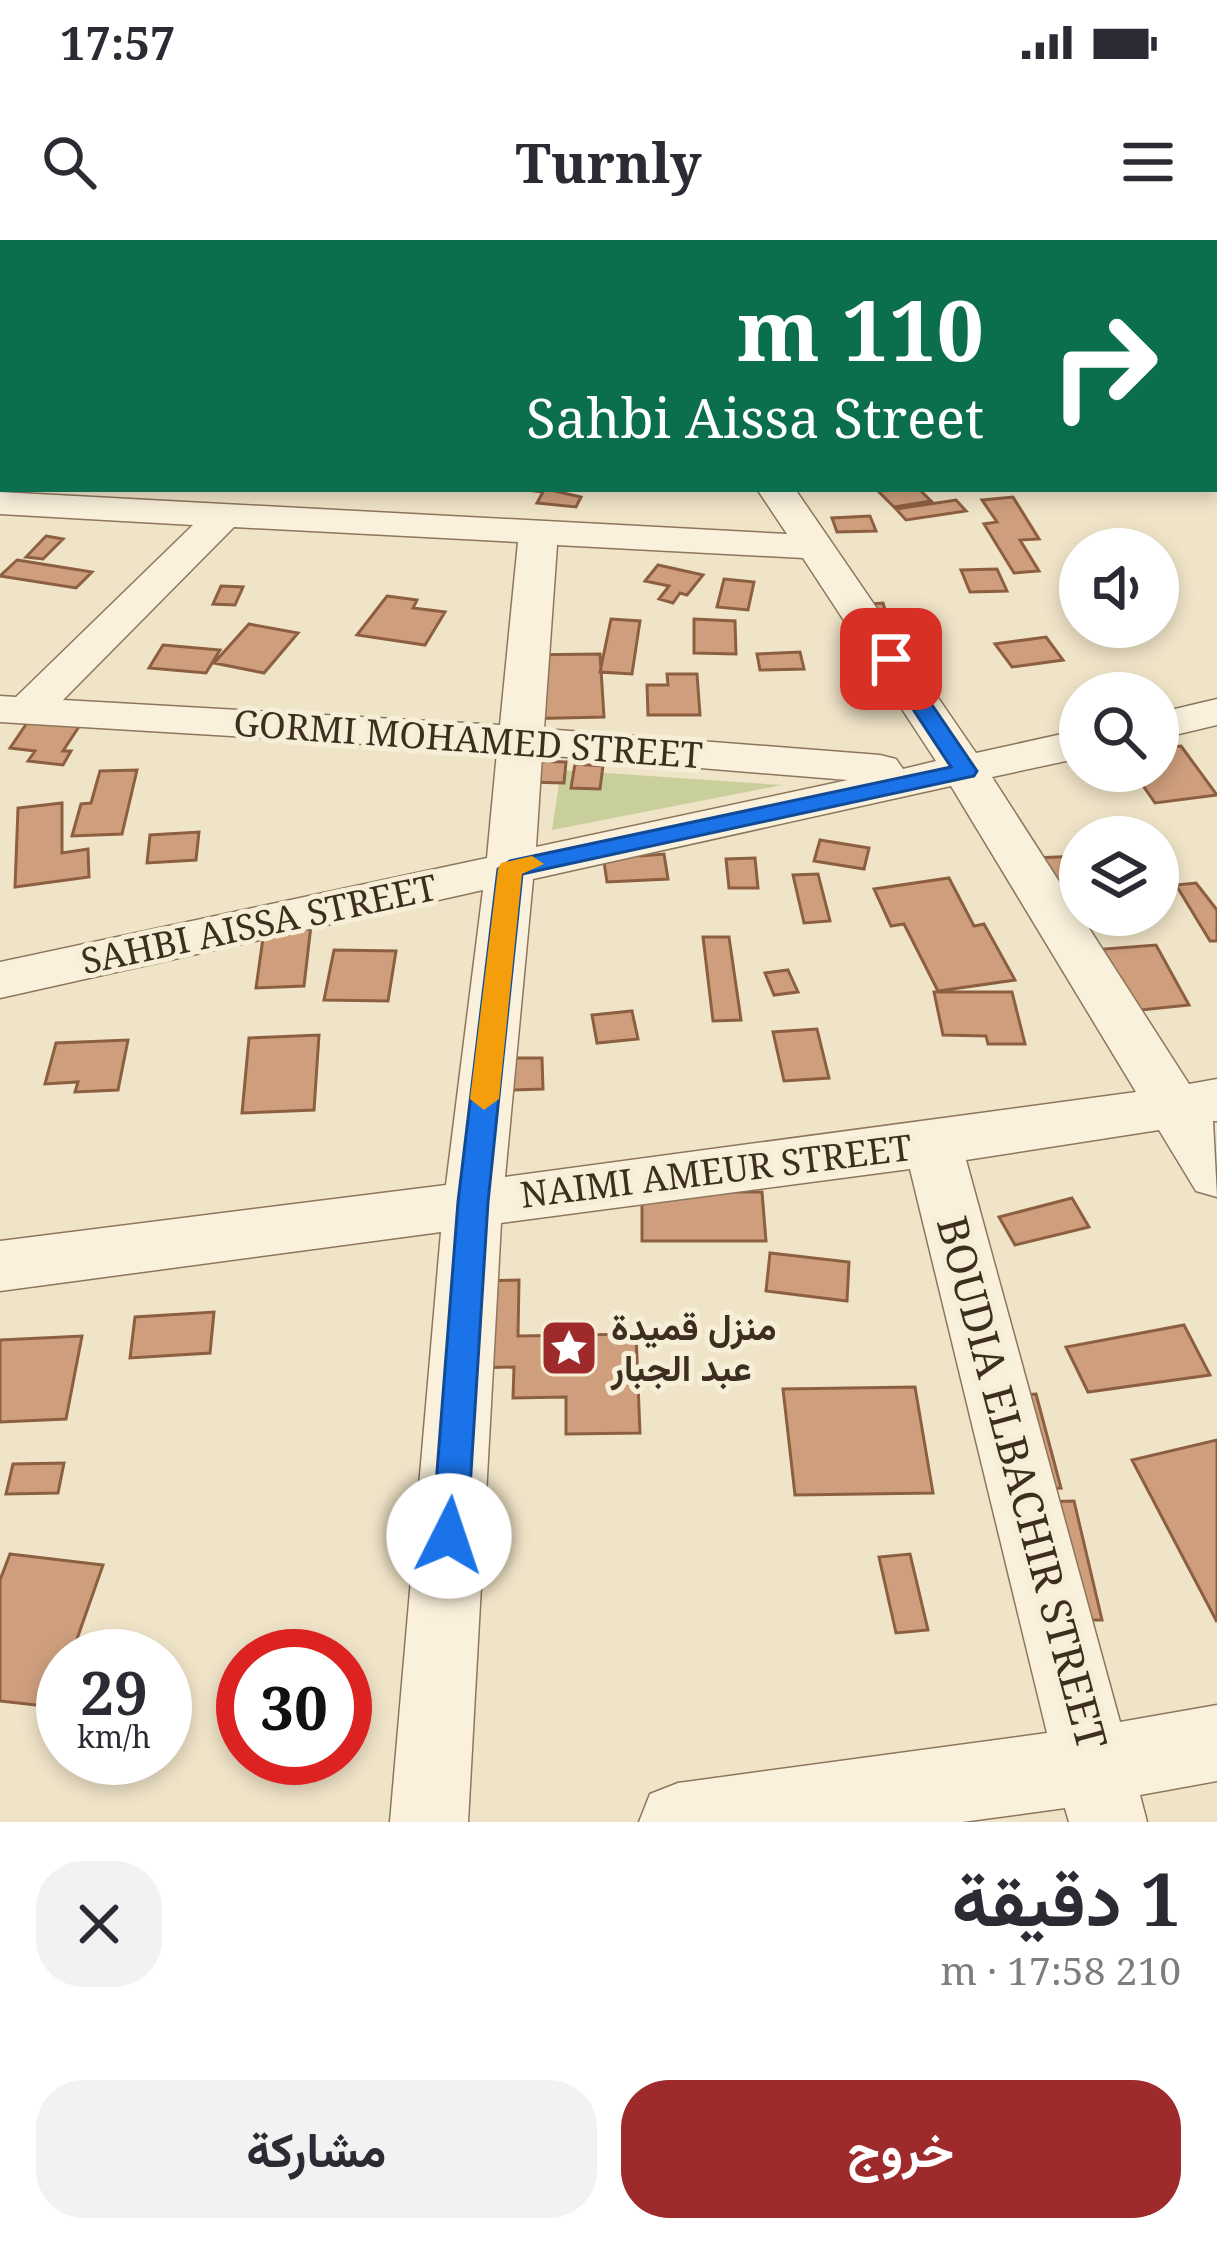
<!DOCTYPE html>
<html lang="ar">
<head>
<meta charset="utf-8">
<style>
  body { margin:0; font-family:"Noto Serif",Vazirmatn,serif; background:#f2f2f3; color:#2b2b33; direction:rtl; height:100vh; display:flex; flex-direction:column; font-size:45px; white-space:nowrap }
  * { box-sizing:border-box; margin:0 }
  p { font-size:39px; color:#7c7c81 }
  .icon { flex:none; width:66px; height:66px; fill:none; stroke:currentColor; stroke-width:2; stroke-linecap:round; stroke-linejoin:round }
  .map { position:relative; height:1582px; overflow:hidden; direction:ltr }
  .drawer { display:flex; flex-direction:column; background:#fff; flex:1 }
  .drawer>* { flex:none }
  .banner { position:absolute; left:0px; top:0px; width:1218px; height:252px; box-shadow:0 6px 18px #0003; direction:rtl; background:#0b6e4f; color:#fff; overflow:hidden }
  .tools { position:absolute; left:1059px; top:288px; display:grid; gap:24px }
  .tools a { display:grid; place-items:center; width:120px; height:120px; border-radius:50%; background:#fff; box-shadow:0 6px 18px #0003; font-size:60px }
  .speed { position:absolute; left:36px; top:1389px; display:flex; gap:24px; font-size:60px; font-weight:700; text-align:center }
  .speed>* { display:grid; place-content:center; width:156px; height:156px; border-radius:50%; background:#fff; box-shadow:0 6px 18px #0003; line-height:1 }
  .speed small { font-size:30px; font-weight:400 }
  .speed .limit { border:18px solid #d22; background:#fff; color:#111 }
  .pin { position:absolute; display:grid; place-items:center; width:102px; height:102px; color:#fff; margin:-51px; border-radius:24px; box-shadow:0 6px 18px #0006 }
  .me { position:absolute; width:132px; margin:-66px; rotate:4deg; stroke-linejoin:round; filter:drop-shadow(0 0 9px #0008) }
  .turn { display:flex; align-items:center; gap:42px; height:252px; padding:0 36px; font-size:54px }
  .turn .icon { width:156px; height:156px; stroke-width:2.5 }
  .turn b { display:block; font-size:84px; line-height:102px }
  .round { display:grid; place-items:center; flex:none; width:126px; height:126px; border-radius:48px; background:#f2f2f3 }
  .head { display:flex; align-items:center; justify-content:space-between; height:204px; padding:0 36px }
  h1 { font-size:72px; font-weight:700; line-height:90px }
  .button { display:flex; gap:24px; margin-top:auto; padding:24px 36px }
  .button a { flex:1; height:138px; border-radius:48px; background:#9e2a2b; color:#fff; font-size:48px; font-weight:700; line-height:138px; text-align:center }
  .button a+a { background:#f2f2f3; color:#2b2b33 }
  .status { display:flex; justify-content:space-between; align-items:center; height:84px; padding:0 60px; background:#fff; direction:ltr }
  .status svg { height:33px; fill:currentColor }
  header { display:flex; justify-content:space-between; align-items:center; height:156px; padding:0 36px; background:#fff; font-size:54px; font-weight:700 }
  .map>svg:first-child { display:block }
</style>
</head>
<body>
<div class="status"><b>17:57</b><svg viewBox="0 0 49 12"><path d="M0 12V9h3v3zM5 12V6h3v6zM10 12V3h3v9zM15 12V0h3v12zM26 1h20v11H26zM47 4h2v5h-2z"/></svg></div>
<header><svg class="icon" aria-label="menu" viewBox="0 0 24 24"><path d="M4 6h16M4 12h16M4 18h16"/></svg>Turnly<svg class="icon" aria-label="search" viewBox="0 0 24 24"><circle cx="10" cy="10" r="6"/><path d="M15 15l6 6"/></svg></header>
<div class="map">
<svg width="1217" height="1582" viewBox="0 0 1217 1582">
  <rect width="100%" height="100%" fill="#f0e4c8"/>
  <path fill="#c9cf9b" d="M561,530L782,545L552,590Z"/>
  <path fill="#cf9f7d" stroke="#8d5f41" stroke-width="3" d="M519,249H546L581,257L576,267L537,263L543,252Z
    M919,249L931,261L894,267L878,251Z
    M1013,257L1039,299L1020,300L1039,331L1014,333L984,284L997,282L982,260Z
    M956,260L966,271L906,280L896,269Z
    M870,276L876,291L837,292L832,278Z
    M46,296L63,299L43,319L26,317Z
    M17,320L92,332L76,348L0,336Z
    M658,325L703,335L687,355L680,353L673,363L659,359L669,346L645,341Z
    M997,329L1007,351L970,352L961,330Z
    M724,339L754,342L748,370L717,367Z
    M221,346L243,347L235,365L213,364Z
    M387,356L417,360L413,368L445,372L425,405L357,395Z
    M883,363L887,377L917,376L931,412L886,414L869,364Z
    M611,379L640,381L632,434L600,432Z
    M694,379L735,381L736,414L694,413Z
    M249,384L298,393L264,433L214,423Z
    M1046,397L1063,420L1012,427L995,404Z
    M163,405L220,410L206,433L149,428Z
    M800,412L804,429L760,430L757,414Z
    M600,414L604,477L517,479V415Z
    M667,434H697L700,475H648L647,445H668Z
    M31,477L82,482L63,511H71L63,525L28,521L35,511L10,508Z
    M1181,506L1217,555L1155,563L1133,531H1158V508Z
    M530,521L566,522L564,543L527,542Z
    M575,524L603,526L600,549L571,548Z
    M137,530L122,594L72,596L81,564L91,563L100,531Z
    M62,563V613L88,609L89,637L15,647L18,568Z
    M199,592L196,620L147,623L150,595Z
    M639,600L641,616L664,614L668,639L607,642L601,602Z
    M820,600L869,608L864,629L814,621Z
    M1080,616V667L1054,668L1034,618Z
    M755,618L758,648H729L726,619Z
    M818,634L830,681L804,683L793,635Z
    M949,638L974,686L984,684L1015,740L938,751L904,684L891,686L874,649Z
    M1196,643L1217,670V701H1210L1176,645Z
    M313,668L304,746L256,748L267,670Z
    M703,697H729L741,780L713,781Z
    M1156,705L1189,765L1122,772L1091,710Z
    M334,710L396,711L388,761L324,760Z
    M788,730L798,752L774,755L765,733Z
    M934,752H1012L1025,804H988L986,796L943,795Z
    M632,771L638,799L597,803L592,775Z
    M817,789L829,838L784,841L773,792Z
    M319,795L314,870L242,873L249,798Z
    M128,800L118,850L75,852L78,842L45,844L56,803Z
    M513,818H542L543,849L513,850Z
    M642,952H762L766,1001H642Z
    M1072,958L1089,987L1015,1005L999,977Z
    M770,1013L849,1022L847,1061L766,1051Z
    M519,1040L518,1096L636,1094L640,1193L566,1194V1157L513,1158L514,1127L475,1128L479,1041Z
    M214,1072L210,1113L130,1118L135,1077Z
    M1184,1085L1210,1135L1088,1152L1066,1107Z
    M82,1096L66,1179L0,1182V1100Z
    M915,1147L933,1253L795,1255L783,1149Z
    M1036,1154L1061,1248L1031,1250L1005,1156Z
    M1217,1200V1382L1132,1220Z
    M64,1223L58,1253L6,1254L13,1224Z
    M1074,1261L1102,1380H1069L1002,1263Z
    M10,1314L103,1325L71,1416H63V1439L53,1467L0,1461V1340Z
    M910,1314L928,1390L896,1393L879,1317Z"/>
  <g fill="none" stroke-linecap="round" stroke-linejoin="round">
    <g stroke="#8d765c" stroke-width="3">
      <path id="minor" d="M593,0H623L625,3H595Z
        M1061,0H1150L1152,3H1063Z
        M1217,0V16H1215V3H1203Z
        M0,79H3V99H0Z
        M1215,163H1217V183H1215Z
        M757,249H795L976,513L1080,490V518L992,537L1189,844L1217,839V881H1213L1217,957L1196,951L1159,890L966,920L1120,1482L1217,1465V1541L1140,1555L1147,1582H1069L1065,1568L962,1582H639L650,1554L678,1543L1047,1493L910,929L501,983L468,1582H390L441,992L0,1051V1001L446,945L483,650L0,758V722L487,618L497,512L0,482V456L16,457L193,285L0,274V252L787,294ZM234,287L518,302L500,485L63,460ZM557,305L803,318L936,521L903,529L896,519L880,515L544,489ZM542,515L848,540L536,607ZM951,546L1136,852L505,937L533,639Z
        M1217,459V485L1158,499V473Z"/>
    </g>
    <use href="#minor" fill="#faf1dc" fill-rule="evenodd"/>
  </g>
  <path fill="#1a73e8" stroke="#114b97" stroke-width="3" d="M891,413L898,415L977,531L974,536L522,634L488,962L467,1296L462,1307L449,1312L437,1307L432,1296L458,962L498,629L510,621L951,527L880,419Z"/>
  <path fill="#f59e0b" d="M532,616L544,624L522,634L499,859L484,870L470,859L498,629L501,623Z"/>
  <defs>
    <g id="sight-square" transform="scale(3)"><rect x="-9" y="-9" width="18" height="18" rx="4" fill="#9e2a2b" stroke="#f7eed8"/><path d="M0-6L1.8-2.2L6-1.7L2.9 1.2L3.7 5.4L0 3.3L-3.7 5.4L-2.9 1.2L-6-1.7L-1.8-2.2Z" fill="#fff"/></g>
  </defs>
  <g fill-rule="evenodd">
    <use href="#sight-square" x="569" y="1108"/>
  </g>
  <g text-anchor="middle" stroke-width="10" stroke-linejoin="round" paint-order="stroke">
    <g font-size="36" fill="#3d2e20" stroke="#f7eed8">
      <text transform="translate(468 499) rotate(4)" y="13">GORMI MOHAMED STREET</text>
      <text transform="translate(259 684) rotate(-12)" y="13">SAHBI AISSA STREET</text>
      <text transform="translate(716 931) rotate(-7)" y="13">NAIMI AMEUR STREET</text>
    </g>
    <g font-size="36" font-weight="bold" fill="#3d2e20" stroke="#f7eed8" text-anchor="start">
      <text x="611" y="1100">منزل قميدة<tspan x="611" dy="41">عبد الجبار</tspan></text>
    </g>
    <g font-size="42" fill="#3d2e20" stroke="#f7eed8">
      <text transform="translate(1022 1243) rotate(75)" y="15">BOUDIA ELBACHIR STREET</text>
    </g>
  </g>
</svg>
<div class="tools">
<a><svg class="icon" aria-label="sound" viewBox="0 0 24 24"><path d="M4 9h4l5-4v14l-5-4H4zM17 9q2 3 0 6"/></svg></a>
<a><svg class="icon" aria-label="search" viewBox="0 0 24 24"><circle cx="10" cy="10" r="6"/><path d="M15 15l6 6"/></svg></a>
<a><svg class="icon" aria-label="layers" viewBox="0 0 24 24"><path d="M12 4l9 5-9 5-9-5zM3 14l9 5 9-5"/></svg></a>
</div>
<div class="speed"><div>29<small>km/h</small></div><div class="limit">30</div></div>
<div class="pin" style="left:891px;top:419px;background:#d93025"><svg class="icon" aria-label="arrive" viewBox="0 0 24 24"><path d="M6 21V4h12l-3 4 3 4H6"/></svg></div>
<svg class="me" style="left:449px;top:1296px" viewBox="-20 -20 40 40"><circle r="19" fill="#fff"/><path d="M0-13L10 11 0 6-10 11z" fill="#1a73e8"/></svg>
<div class="banner">
<div class="turn"><svg class="icon" aria-label="right" viewBox="0 0 24 24"><path d="M7 20v-9h11M14 6l5 5-5 5"/></svg><div><b>110 m</b>Sahbi Aissa Street</div></div>
</div>
</div>
<section class="drawer">
<div class="head"><div><h1>1 دقيقة</h1><p>210 m · 17:58</p></div><a class="round"><svg class="icon" aria-label="close" viewBox="0 0 24 24"><path d="M6 6l12 12M18 6L6 18"/></svg></a></div>
<div class="button"><a>خروج</a><a>مشاركة</a></div>
</section>
</body>
</html>
